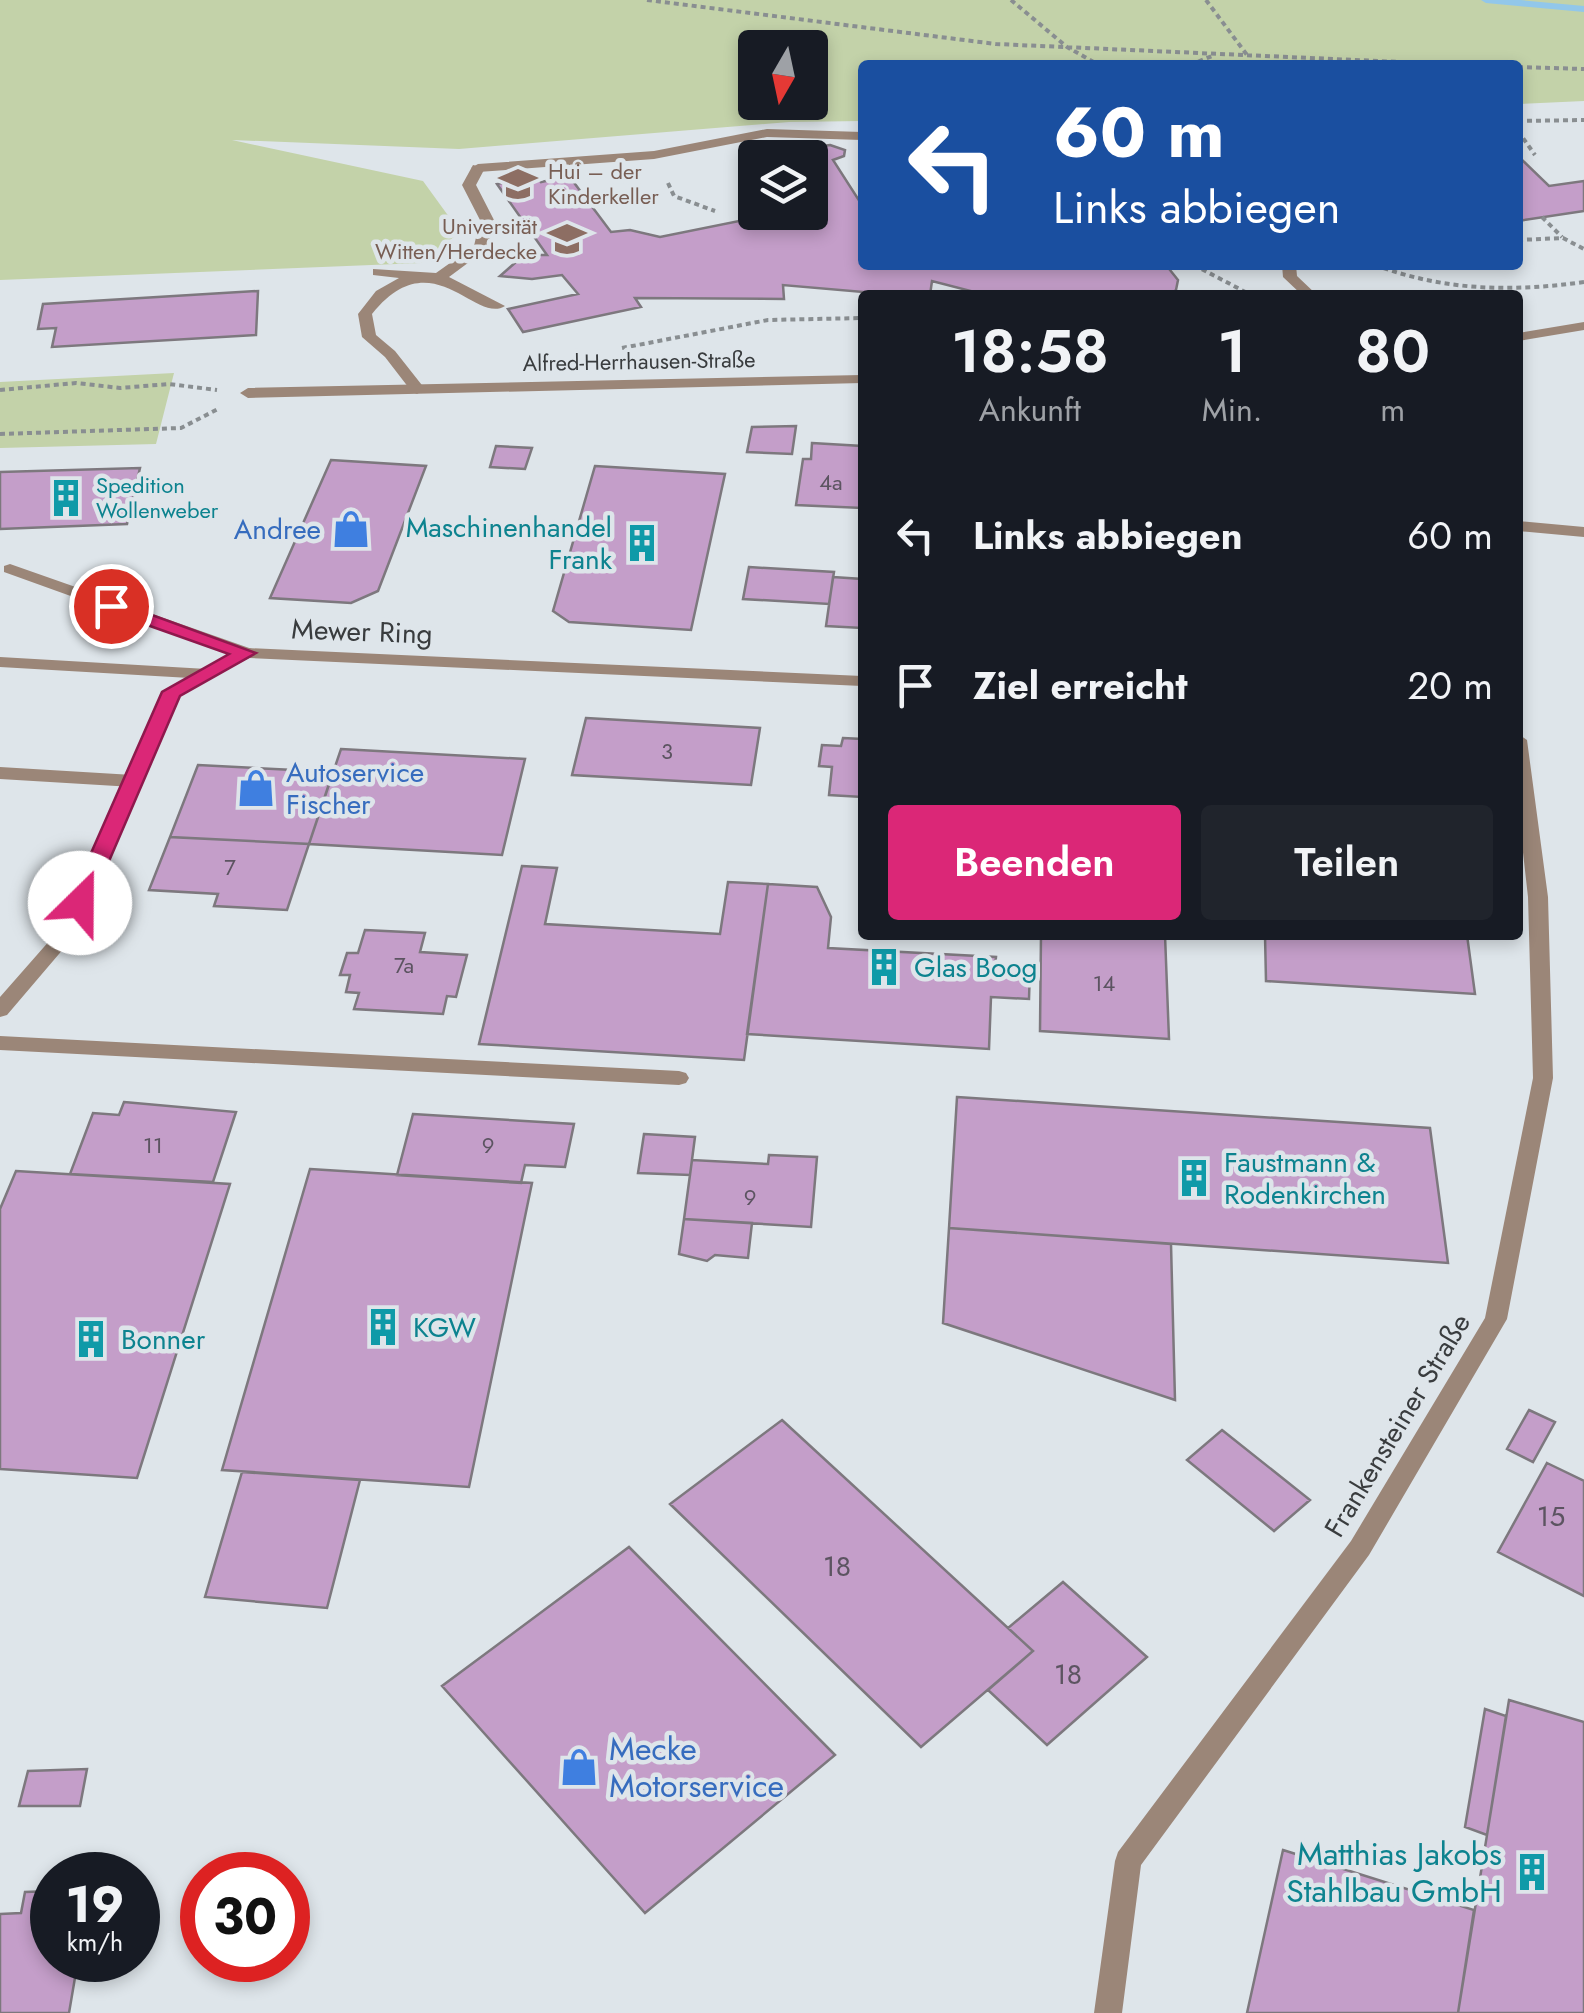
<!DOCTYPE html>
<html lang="de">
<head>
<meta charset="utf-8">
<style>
  body { margin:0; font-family:Jost,sans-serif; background:#20242c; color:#f1f3f6; height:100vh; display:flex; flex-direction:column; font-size:38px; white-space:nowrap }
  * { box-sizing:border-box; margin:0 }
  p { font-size:32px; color:#9ea1a6 }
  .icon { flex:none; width:55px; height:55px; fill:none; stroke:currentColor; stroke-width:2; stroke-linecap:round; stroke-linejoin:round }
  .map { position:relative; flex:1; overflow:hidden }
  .panel { position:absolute; left:858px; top:290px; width:665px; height:650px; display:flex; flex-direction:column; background:#171b24; border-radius:10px; box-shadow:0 5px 15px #0003 }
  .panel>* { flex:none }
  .guide { position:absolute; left:858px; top:60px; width:665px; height:210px; border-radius:10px; box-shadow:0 5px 15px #0003; background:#1a4fa0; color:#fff; overflow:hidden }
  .needle { width:65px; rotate:189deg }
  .controls { position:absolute; left:738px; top:30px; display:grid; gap:20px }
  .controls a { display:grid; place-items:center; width:90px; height:90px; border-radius:10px; background:#171b24; box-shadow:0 5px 15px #0003; font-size:50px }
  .speed { position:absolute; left:30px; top:1852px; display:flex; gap:20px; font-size:50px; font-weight:700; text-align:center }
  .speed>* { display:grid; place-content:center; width:130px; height:130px; border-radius:50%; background:#171b24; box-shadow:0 5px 15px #0003; line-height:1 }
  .speed small { font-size:25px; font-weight:400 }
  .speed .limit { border:15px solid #d22; background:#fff; color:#111 }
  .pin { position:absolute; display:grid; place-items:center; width:85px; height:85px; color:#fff; margin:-42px; border:5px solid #fff; border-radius:50%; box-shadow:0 2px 10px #0007 }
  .me { position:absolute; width:110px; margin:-55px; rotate:23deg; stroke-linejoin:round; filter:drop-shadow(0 0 8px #0008) }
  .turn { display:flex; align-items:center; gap:35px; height:210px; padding:0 30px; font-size:45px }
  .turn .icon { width:130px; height:130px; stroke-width:2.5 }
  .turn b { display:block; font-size:70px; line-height:85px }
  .eta { display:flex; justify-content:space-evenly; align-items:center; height:170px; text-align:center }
  .eta b { font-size:60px; font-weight:600; line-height:70px }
  .action { display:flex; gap:20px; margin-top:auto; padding:20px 30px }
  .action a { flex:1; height:115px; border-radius:10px; background:#db2777; color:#fff; font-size:40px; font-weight:600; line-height:115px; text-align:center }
  .action a+a { background:#20242c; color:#f1f3f6 }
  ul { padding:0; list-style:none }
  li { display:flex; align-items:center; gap:30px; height:150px; padding:0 30px }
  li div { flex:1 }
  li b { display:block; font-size:38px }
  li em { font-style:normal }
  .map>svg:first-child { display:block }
</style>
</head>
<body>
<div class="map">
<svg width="1584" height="2013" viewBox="0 0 1584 2013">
  <rect width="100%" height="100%" fill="#dee5ea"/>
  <path fill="#c3d2a9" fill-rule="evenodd" d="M0,0H1584V101L1518,104V65H862V121L789,122L459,149L232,140L423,181L460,232L421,263L0,280ZM755,48H810V102H755Z
    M174,373L156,444L0,448V382Z"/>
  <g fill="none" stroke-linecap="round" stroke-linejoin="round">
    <path fill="#92c7ea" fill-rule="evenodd" d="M1481,0H1520L1584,6V12L1486,3Z"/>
  </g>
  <path fill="#c49ec9" stroke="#7d787e" stroke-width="2.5" d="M830,145L845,150L844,156L833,160L862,205V265H1166L1178,280L1176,290L1171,295H986L932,281L930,295H898L783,285L784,299L635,298L641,307L523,332L508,309L578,294L562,275L532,279L500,276L524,255H547L497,184L537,176L541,182L569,176L611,232L630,230L660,237L779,213L786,221L796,219L792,212H810V158H759L756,154Z
    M1518,156L1549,186L1584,181V211L1518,221Z
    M258,291L256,335L52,347L56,328L38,329L43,304Z
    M796,426L792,454L747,452L752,427Z
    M812,443L862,446V508L796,505L803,459H811Z
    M496,446L532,448L525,469L490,467Z
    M331,460L426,466L378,591L351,603L270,598Z
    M595,466L725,474L691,630L569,622L553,611Z
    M140,468L127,524L0,529V472Z
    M749,567L834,572L829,604L743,599Z
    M833,577L862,579V628L826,626Z
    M586,718L760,728L751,785L572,775Z
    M843,738L862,739V797L829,795L832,767L819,766L822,745L841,746Z
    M341,749L525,759L502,855L309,844Z
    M198,765L333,772L309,844L170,837Z
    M170,837L309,844L287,910L214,906L218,894L149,890Z
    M522,866L557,868L545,924L720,934L728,882L768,884L744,1060L479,1044Z
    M768,884L817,887L831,917L828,948L996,957L995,966L1030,968L1029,999L991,997L989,1049L747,1034Z
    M365,930L425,933L420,952L467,955L456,997L447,996L443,1014L354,1009L359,993L346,992L350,975H340L347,953H358Z
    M1041,935H1165L1169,1039L1040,1031Z
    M1265,935H1467L1475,994L1266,981Z
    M957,1097L1430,1128L1448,1263L949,1228Z
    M124,1102L236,1112L213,1182L70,1174L93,1113L119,1115Z
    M413,1114L574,1124L565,1167L525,1165L521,1183L397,1175Z
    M644,1134L695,1137L690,1175L638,1173Z
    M769,1155L817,1157L811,1227L684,1219L692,1160L768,1164Z
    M310,1169L532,1183L469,1487L222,1470Z
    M16,1171L230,1184L137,1478L0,1469V1209Z
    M684,1219L752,1223L748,1258L715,1255L707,1261L679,1254Z
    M949,1228L1171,1244L1175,1400L943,1323Z
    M1529,1410L1555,1422L1533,1462L1507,1449Z
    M782,1420L1033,1651L921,1747L670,1504Z
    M1222,1430L1310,1500L1274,1531L1187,1460Z
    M1547,1463L1584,1481V1596L1498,1552Z
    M242,1472L360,1480L327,1608L205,1597Z
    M629,1547L835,1755L645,1913L442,1686Z
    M1063,1582L1147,1657L1047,1745L988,1690L1033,1651L1008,1628Z
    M1509,1700L1584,1722V2013H1458Z
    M1485,1709L1506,1716L1487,1835L1465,1827Z
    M87,1769L80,1806H19L28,1771Z
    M1283,1850L1474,1910L1458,2013H1247Z
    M52,1891V1960H78L69,2013H0V1914L21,1913L25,1892Z"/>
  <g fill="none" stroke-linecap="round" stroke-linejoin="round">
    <path stroke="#898e91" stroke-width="4" stroke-dasharray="5 4" stroke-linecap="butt" d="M647,0L996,44L1468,65
      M1011,0L1067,47L1099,65
      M1206,0L1247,55
      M1190,65L1212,56
      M1518,67L1584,69
      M1518,121L1584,120
      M1518,131L1535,155
      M668,183L674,196L715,211
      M1542,217L1562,237
      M1518,240L1563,238L1584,249
      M1194,265L1251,295
      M1375,265C1445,291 1511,292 1584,282
      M1327,268L1342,265
      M622,348L768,320L862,318
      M0,390L76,383L120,388L169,384L217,390
      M0,434L181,428L220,408"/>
    <path fill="#9b8678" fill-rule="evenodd" d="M473,165L485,168L476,185L494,220L488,248L449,277L505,306C475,325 432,239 372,314L376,335L395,351L425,389L417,394L412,392L385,357L362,337L358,314L376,291L399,278L373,275V269L436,273L474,246L480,220L462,185Z
      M10,564L252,649L255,653L252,657H240L4,572V566Z
      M0,657L207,669L216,674L207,679L0,667Z
      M0,767L133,775L142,781L133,787L0,779Z
      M0,1036L679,1071L686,1073L689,1078L686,1083L679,1085L0,1050Z"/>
    <path fill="#9b8678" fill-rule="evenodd" d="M767,129L862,132V140L767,137L654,159L478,172L471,168L478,164L654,151Z
      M1282,265H1296L1297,276L1317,295H1302L1283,277Z
      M1584,322V330L1518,341V333Z
      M862,375V383L248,398L240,393L248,388Z
      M1518,521L1584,527V537L1518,531Z
      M246,648L862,676V686L249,658L179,696L76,934L7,1015L0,1017V997L58,931L166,689Z
      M1518,734L1527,740L1548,897L1553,1078L1507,1319L1369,1555L1141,1865L1122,2013H1094L1115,1861L1118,1852L1351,1541L1485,1318L1533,1078L1528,897L1518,808Z"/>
  </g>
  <path fill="#db2777" stroke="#8e194d" stroke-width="2.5" d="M111,600L256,653L180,696L91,903L80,911L69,903L162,692L229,654L105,610V601Z"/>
  <defs>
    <g id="school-bare" transform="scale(3)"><path d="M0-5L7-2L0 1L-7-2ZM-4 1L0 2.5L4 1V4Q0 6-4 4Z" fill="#8d6e63" stroke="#dee5ea" stroke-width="2.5" paint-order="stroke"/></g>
    <g id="university-bare" transform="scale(3)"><path d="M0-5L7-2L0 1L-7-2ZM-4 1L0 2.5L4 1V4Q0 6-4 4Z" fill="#8d6e63" stroke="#dee5ea" stroke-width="2.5" paint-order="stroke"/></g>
    <g id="building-bare" transform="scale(3)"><path d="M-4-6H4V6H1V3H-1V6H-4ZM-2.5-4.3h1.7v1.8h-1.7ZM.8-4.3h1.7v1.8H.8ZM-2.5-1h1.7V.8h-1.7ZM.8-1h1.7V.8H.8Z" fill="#0f9aa8" stroke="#dee5ea" stroke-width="2.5" paint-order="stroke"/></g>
    <g id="shop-bare" transform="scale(3)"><path d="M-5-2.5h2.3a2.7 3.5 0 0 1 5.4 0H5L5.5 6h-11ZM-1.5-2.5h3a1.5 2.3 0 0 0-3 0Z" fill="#3f7fe0" stroke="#dee5ea" stroke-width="2.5" paint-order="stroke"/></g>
  </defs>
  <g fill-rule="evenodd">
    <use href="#school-bare" x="518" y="184"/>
    <use href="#university-bare" x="567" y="239"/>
    <use href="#building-bare" x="66" y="498"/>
    <use href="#shop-bare" x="351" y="529"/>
    <use href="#building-bare" x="642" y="543"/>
    <use href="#shop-bare" x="256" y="788"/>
    <use href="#building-bare" x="884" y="967"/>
    <use href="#building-bare" x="1194" y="1178"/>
    <use href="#building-bare" x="383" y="1327"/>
    <use href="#building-bare" x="91" y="1339"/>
    <use href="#shop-bare" x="579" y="1767"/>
    <use href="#building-bare" x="1532" y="1872"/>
  </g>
  <g text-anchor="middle" stroke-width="9" stroke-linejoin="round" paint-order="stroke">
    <g font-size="22" fill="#785e54" stroke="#dee5ea" text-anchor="start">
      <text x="548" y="179">Hui – der<tspan x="548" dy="25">Kinderkeller</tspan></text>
      <text x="537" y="234" text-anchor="end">Universität<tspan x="537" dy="25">Witten/Herdecke</tspan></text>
    </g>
    <g font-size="22" fill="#393c3e" stroke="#dee5ea">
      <text transform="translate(639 361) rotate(-1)" y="8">Alfred-Herrhausen-Straße</text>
    </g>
    <g font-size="22" fill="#5c5461">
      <text x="831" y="490">4a</text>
      <text x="667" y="759">3</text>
      <text x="230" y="875">7</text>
      <text x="404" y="973">7a</text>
      <text x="1104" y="991">14</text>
      <text x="153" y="1153">11</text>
      <text x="488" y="1153">9</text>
      <text x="750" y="1205">9</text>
    </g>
    <g font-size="22" fill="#0d838f" stroke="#dee5ea" text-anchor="start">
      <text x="96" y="493">Spedition<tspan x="96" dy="25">Wollenweber</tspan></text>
    </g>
    <g font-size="28" fill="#0d838f" stroke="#dee5ea" text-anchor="start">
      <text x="612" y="537" text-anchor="end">Maschinenhandel<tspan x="612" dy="32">Frank</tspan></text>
      <text x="914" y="977">Glas Boog</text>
      <text x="1224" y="1172">Faustmann &amp;<tspan x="1224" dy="32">Rodenkirchen</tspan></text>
      <text x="413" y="1337">KGW</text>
      <text x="121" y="1349">Bonner</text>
    </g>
    <g font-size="28" fill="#366cbe" stroke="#dee5ea" text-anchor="end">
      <text x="321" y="539">Andree</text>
      <text x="286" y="782" text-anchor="start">Autoservice<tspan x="286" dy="32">Fischer</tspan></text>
    </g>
    <g font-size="28" fill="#393c3e" stroke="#dee5ea">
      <text transform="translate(362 631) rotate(2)" y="10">Mewer Ring</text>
      <text transform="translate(1397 1425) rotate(-59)" y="10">Frankensteiner Straße</text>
    </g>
    <g font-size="28" fill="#5c5461">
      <text x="1551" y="1526">15</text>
      <text x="837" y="1576">18</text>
      <text x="1068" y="1684">18</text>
    </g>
    <g font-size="32" fill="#366cbe" stroke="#dee5ea" text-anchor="start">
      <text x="609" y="1760">Mecke<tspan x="609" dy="37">Motorservice</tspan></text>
    </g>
    <g font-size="32" fill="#0d838f" stroke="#dee5ea" text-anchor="end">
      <text x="1502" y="1865">Matthias Jakobs<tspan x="1502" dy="37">Stahlbau GmbH</tspan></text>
    </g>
  </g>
</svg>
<div class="controls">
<a><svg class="needle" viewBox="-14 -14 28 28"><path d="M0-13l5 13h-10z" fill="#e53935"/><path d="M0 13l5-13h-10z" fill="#9ea1a6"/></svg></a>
<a><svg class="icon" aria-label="layers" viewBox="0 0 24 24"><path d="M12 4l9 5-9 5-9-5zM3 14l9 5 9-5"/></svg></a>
</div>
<div class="speed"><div>19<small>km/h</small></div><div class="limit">30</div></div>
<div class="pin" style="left:111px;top:606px;background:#d93025"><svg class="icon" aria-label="arrive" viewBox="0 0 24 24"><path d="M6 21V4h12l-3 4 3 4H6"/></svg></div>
<svg class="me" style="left:80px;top:903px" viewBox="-20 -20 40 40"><circle r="19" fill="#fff"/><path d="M0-13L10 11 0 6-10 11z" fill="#db2777"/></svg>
<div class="guide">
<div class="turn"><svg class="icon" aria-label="left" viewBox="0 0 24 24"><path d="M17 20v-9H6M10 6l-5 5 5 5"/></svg><div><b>60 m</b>Links abbiegen</div></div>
</div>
<section class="panel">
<div class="eta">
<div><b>18:58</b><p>Ankunft</p></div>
<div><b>1</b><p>Min.</p></div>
<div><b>80</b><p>m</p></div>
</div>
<ul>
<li><svg class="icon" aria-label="left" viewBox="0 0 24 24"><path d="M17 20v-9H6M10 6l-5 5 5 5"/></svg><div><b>Links abbiegen</b></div><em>60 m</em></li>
<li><svg class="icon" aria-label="arrive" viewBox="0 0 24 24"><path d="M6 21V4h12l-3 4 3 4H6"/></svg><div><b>Ziel erreicht</b></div><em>20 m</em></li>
</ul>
<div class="action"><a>Beenden</a><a>Teilen</a></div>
</section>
</div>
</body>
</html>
